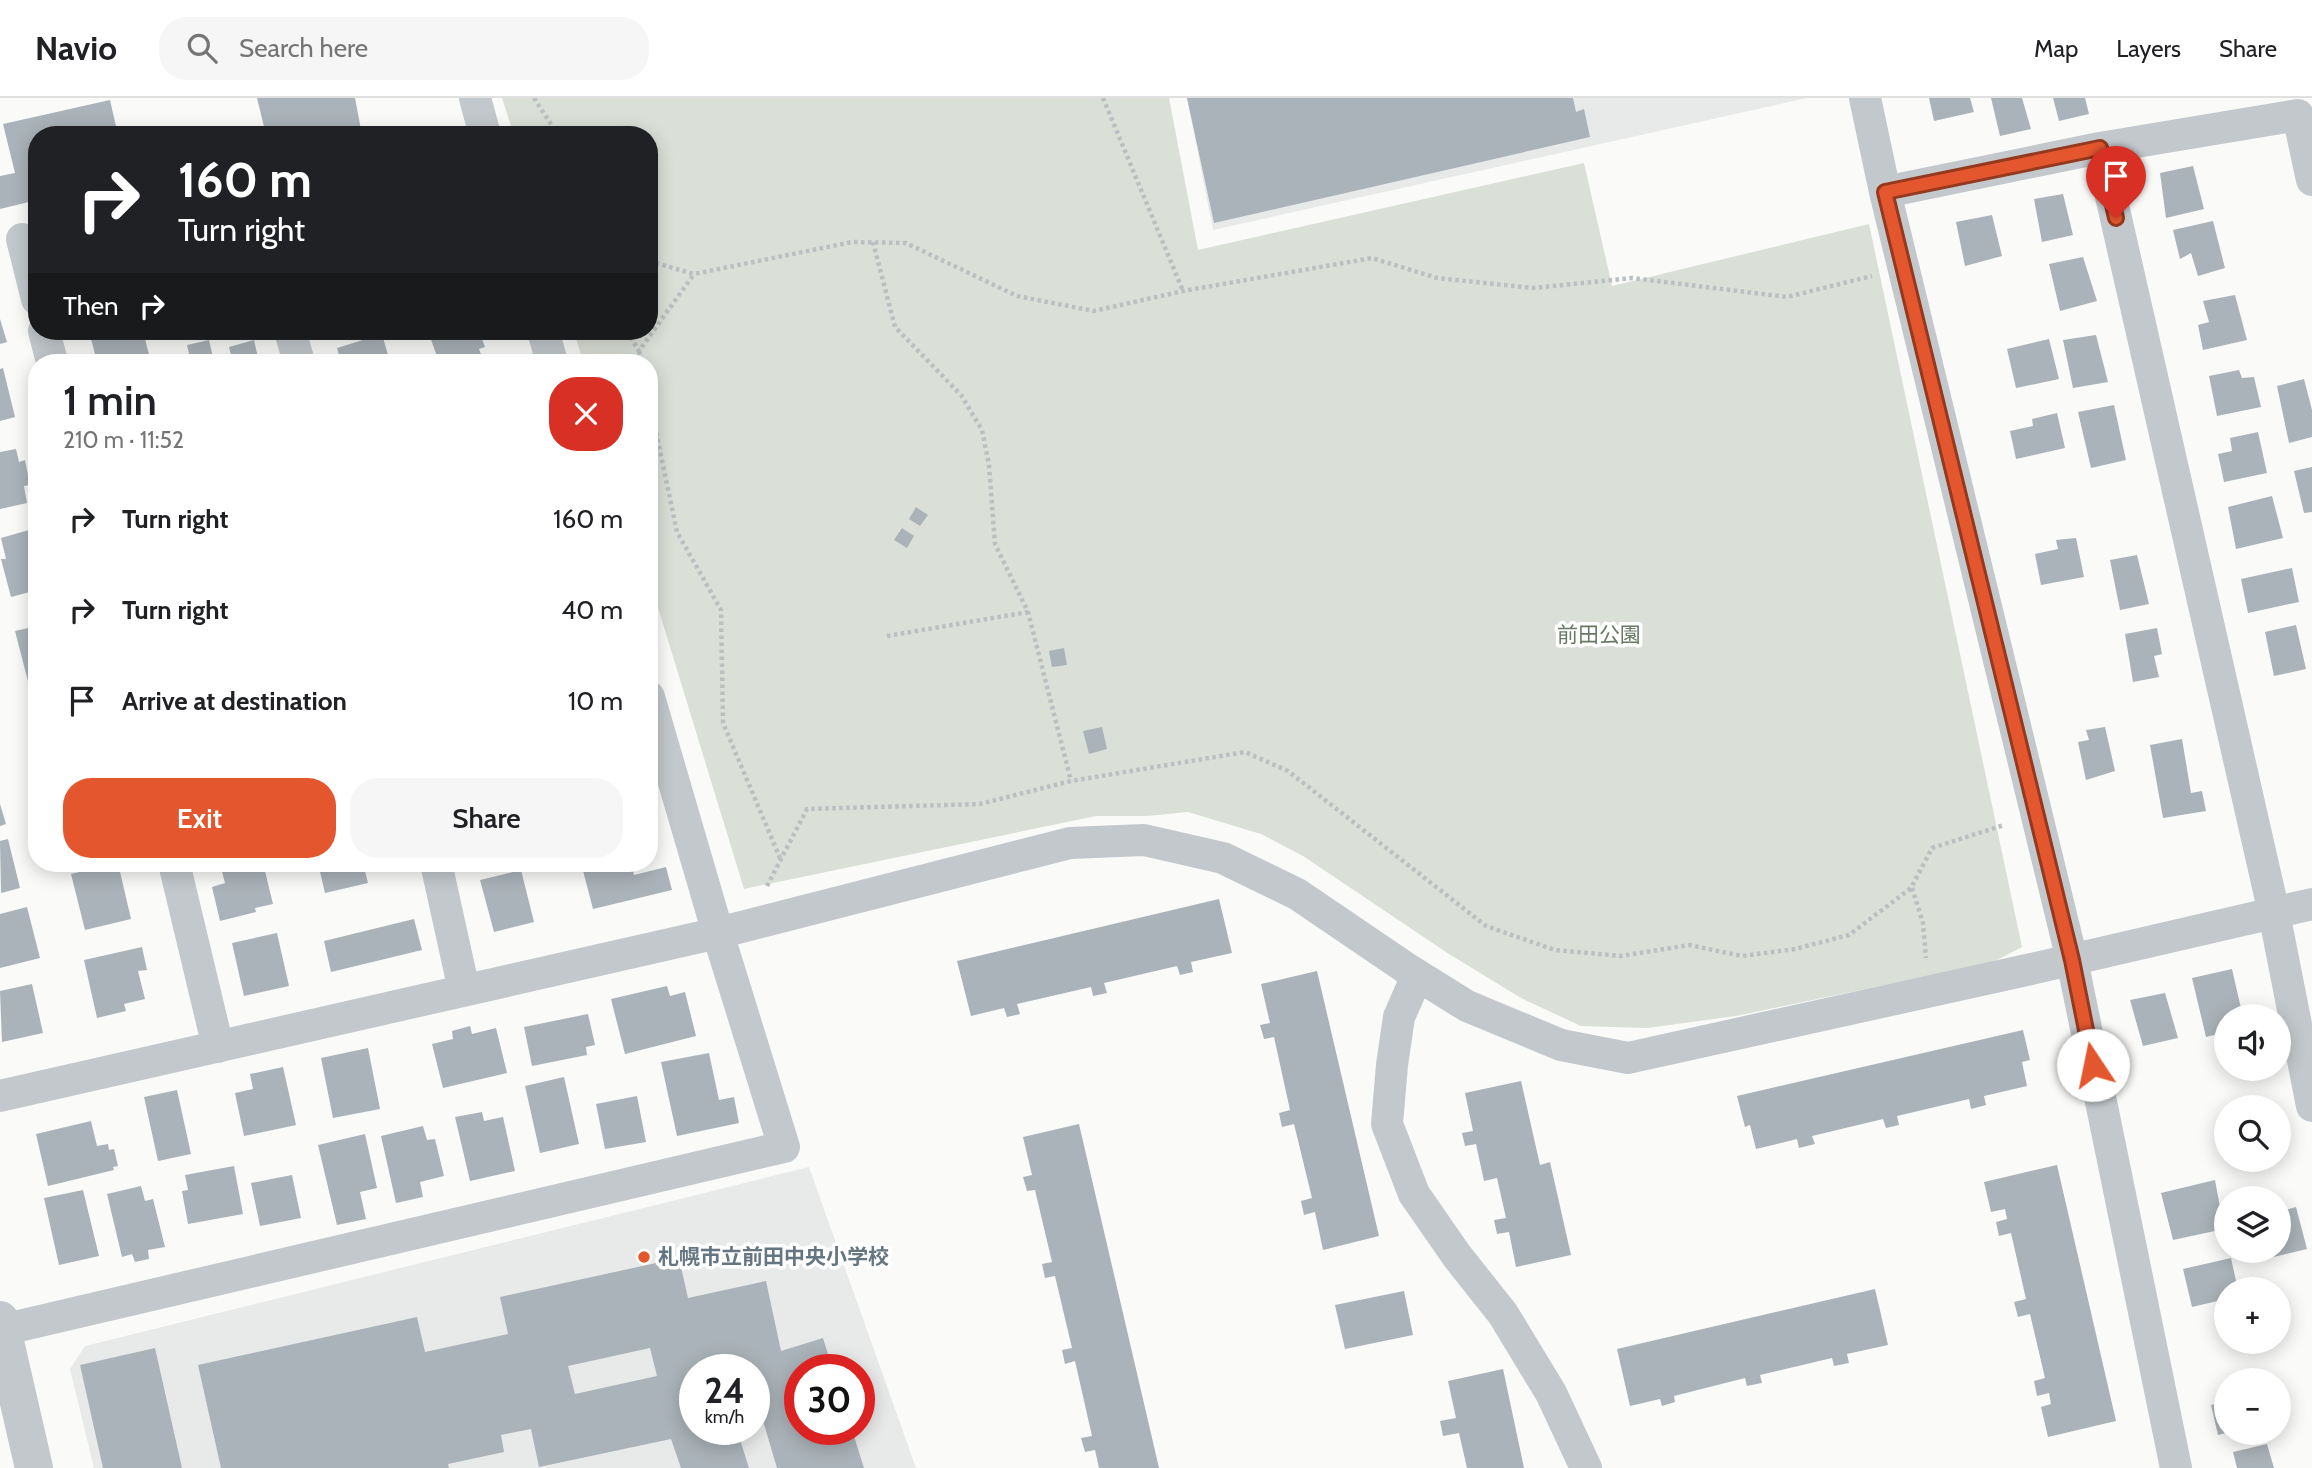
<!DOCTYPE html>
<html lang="en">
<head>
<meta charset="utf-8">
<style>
  body { margin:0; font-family:Cabin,"Noto Sans JP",sans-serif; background:#f6f6f6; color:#202124; height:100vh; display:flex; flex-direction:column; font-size:26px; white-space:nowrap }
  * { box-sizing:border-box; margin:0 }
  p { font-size:23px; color:#757577 }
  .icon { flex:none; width:38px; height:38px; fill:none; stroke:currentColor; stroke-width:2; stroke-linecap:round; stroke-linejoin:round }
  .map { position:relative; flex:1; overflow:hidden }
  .panel { position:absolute; left:28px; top:256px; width:630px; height:518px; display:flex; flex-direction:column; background:#fff; border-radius:28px; box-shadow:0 4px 18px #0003 }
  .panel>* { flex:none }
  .top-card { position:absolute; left:28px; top:28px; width:630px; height:214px; border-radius:28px; box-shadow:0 4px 18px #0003; background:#202124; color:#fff; overflow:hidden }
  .controls { position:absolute; left:2214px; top:906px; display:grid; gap:14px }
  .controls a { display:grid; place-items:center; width:77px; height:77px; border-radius:50%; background:#fff; box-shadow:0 4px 18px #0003; font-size:35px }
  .speed { position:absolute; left:679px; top:1256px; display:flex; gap:14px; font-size:35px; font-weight:700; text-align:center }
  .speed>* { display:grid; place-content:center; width:91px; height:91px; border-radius:50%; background:#fff; box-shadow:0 4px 18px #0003; line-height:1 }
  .speed small { font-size:18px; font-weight:400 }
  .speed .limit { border:10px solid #d22; background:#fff; color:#111 }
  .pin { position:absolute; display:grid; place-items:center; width:60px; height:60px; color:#fff; margin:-72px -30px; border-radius:50% 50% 50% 0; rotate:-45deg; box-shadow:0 0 7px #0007 }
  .pin .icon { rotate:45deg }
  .me { position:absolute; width:77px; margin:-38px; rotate:349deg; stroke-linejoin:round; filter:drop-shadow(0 0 5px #0008) }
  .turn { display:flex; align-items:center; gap:24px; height:147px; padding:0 35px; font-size:32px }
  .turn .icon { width:91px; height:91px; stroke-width:2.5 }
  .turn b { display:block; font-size:49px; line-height:60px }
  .then { display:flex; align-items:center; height:66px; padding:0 35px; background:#0003; gap:14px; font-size:26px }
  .round { display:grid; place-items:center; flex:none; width:74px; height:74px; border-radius:28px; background:#f6f6f6 }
  .overview { display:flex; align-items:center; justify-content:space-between; height:119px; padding:0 35px }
  h1 { font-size:42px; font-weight:600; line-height:52px }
  .action { display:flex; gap:14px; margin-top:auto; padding:14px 35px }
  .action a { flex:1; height:80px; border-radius:28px; background:#e4572e; color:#fff; font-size:28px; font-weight:600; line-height:80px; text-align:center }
  .action a+a { background:#f6f6f6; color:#202124 }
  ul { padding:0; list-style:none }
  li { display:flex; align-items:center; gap:21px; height:91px; padding:0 35px }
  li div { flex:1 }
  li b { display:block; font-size:26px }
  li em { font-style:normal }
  header { display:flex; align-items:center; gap:42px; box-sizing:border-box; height:98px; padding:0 35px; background:#fff; border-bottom:2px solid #e0e0e0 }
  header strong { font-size:33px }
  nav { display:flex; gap:38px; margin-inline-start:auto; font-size:24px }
  .search { width:490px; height:63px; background:#f6f6f6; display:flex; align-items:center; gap:18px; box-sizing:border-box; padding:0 24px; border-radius:28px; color:#757577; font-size:26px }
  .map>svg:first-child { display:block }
</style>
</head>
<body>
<header>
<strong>Navio</strong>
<div class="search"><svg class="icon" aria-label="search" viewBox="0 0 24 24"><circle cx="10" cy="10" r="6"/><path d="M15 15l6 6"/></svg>Search here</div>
<nav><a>Map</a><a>Layers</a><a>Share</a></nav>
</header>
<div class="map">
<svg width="2312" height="1370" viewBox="0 0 2312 1370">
  <rect width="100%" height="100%" fill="#fafaf8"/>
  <path fill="#e8e9e9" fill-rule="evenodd" d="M1187,0H1807L1213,132Z
    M809,1069L916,1370H94L70,1271L85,1248ZM695,1272H754V1332H695ZM800,1272H859V1332H800Z"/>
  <path fill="#dadfd7" d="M502,0H1169L1198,152L1584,65L1612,188L1869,126L2022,849L1991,865L1736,918L1647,930L1581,928L1521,900L1449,856L1303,758L1261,736L1188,714L1147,718H1096L744,791L649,480V264H583L574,233H649V37H514Z"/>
  <path fill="#aab3b9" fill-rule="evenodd" d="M257,0H355L362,37H266Z
    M1187,0H1573L1576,14L1584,11L1590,39L1214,125Z
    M1929,0H1970L1974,14L1934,23Z
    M1991,0H2022L2031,31L2000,38Z
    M2053,0H2085L2089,16L2059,23Z
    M110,2L118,37H37V102L0,111V78L15,75L3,26Z
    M2193,68L2204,111L2166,120L2160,75Z
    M2063,96L2073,137L2042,144L2034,101Z
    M1992,117L2002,158L1965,168L1956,124Z
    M2213,123L2225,170L2198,178L2191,155L2180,161L2173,132Z
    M2083,159L2097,203L2060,213L2049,166Z
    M2235,197L2247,242L2203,252L2198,227L2209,224L2203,203Z
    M0,221L7,244L0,246Z
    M89,233H143L151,264H97Z
    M440,233H479L485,249L479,251L484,264H439L429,236Z
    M382,236L390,264H341L337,250Z
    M2096,237L2108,284L2073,290L2063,242Z
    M2049,241L2059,281L2016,290L2007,251Z
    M209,242L214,264H191L187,247Z
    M254,242L259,264H224L232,261L229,249Z
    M3,270L15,319L0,323V271Z
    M2239,272L2242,280L2254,279L2261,309L2217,318L2209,278Z
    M2304,281L2312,312V339L2289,345L2277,288Z
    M2114,307L2126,362L2091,370L2078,314Z
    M2057,315L2065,350L2016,361L2010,333L2033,328L2032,321Z
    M2258,334L2267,375L2224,384L2218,356L2232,353L2230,340Z
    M16,351L19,364L25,362L30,387L24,388L27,405L0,411V354Z
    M2312,369V414L2304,415L2294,373Z
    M2272,398L2283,440L2236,451L2228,409Z
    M916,409L928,417L920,428L909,421Z
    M902,430L914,438L907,450L894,442Z
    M29,432L34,452L37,451V492L11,499L1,461H6L1,440Z
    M2076,440L2084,479L2041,487L2035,456L2058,451L2056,442Z
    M2137,457L2149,506L2120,512L2110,462Z
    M2292,470L2299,504L2248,515L2241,481Z
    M2296,527L2306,571L2274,578L2265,534Z
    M37,528V589L30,591L15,533Z
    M2157,530L2162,556L2154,558L2159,579L2133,584L2125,536Z
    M1064,550L1067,567L1052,569L1049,553Z
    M1102,629L1107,651L1089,656L1083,633Z
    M2105,629L2115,673L2086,682L2078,644L2089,642L2086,632Z
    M2182,641L2191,695L2202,693L2206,713L2163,720L2150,647Z
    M0,706L6,726L0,728Z
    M8,741L20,790L1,795L0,743Z
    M118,765L131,821L85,832L71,776Z
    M245,765H263L273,806L255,810L256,814L220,823L212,789L225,785L221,770Z
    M318,765H363L368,785L325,795Z
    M581,765H631L634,777L666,769L672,792L593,811Z
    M521,772L534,824L494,834L480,782Z
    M1219,801L1232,855L1191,864L1193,874L1180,877L1177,868L1104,885L1107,895L1093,898L1091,889L1017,906L1020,916L1007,919L1004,910L971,918L957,863Z
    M27,809L40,860L0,870V816Z
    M414,821L422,852L331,874L324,843Z
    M277,835L289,888L244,898L232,845Z
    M142,849L147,872L138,873L145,901L124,906L126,913L97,920L84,862Z
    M2232,871L2243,919H2226V934L2206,939L2192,880Z
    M1317,873L1379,1138L1323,1152L1315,1114L1304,1117L1301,1103L1312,1100L1294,1026L1282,1029L1279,1015L1290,1012L1274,939L1264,941L1260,927L1270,925L1261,886Z
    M32,886L43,935L2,944L0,893Z
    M667,888L670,898L685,894L696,938L625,956L611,901Z
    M2165,895L2178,940L2143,948L2130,902Z
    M588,916L595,947L586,949L587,957L532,968L524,929Z
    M470,928L472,936L496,930L507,975L443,990L432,946L453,941L452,933Z
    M2023,932L2030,962L2022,964L2027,988L1984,998L1986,1007L1971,1011L1969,1001L1897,1018L1899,1027L1886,1030L1883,1021L1812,1038L1815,1046L1799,1050L1797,1041L1756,1051L1750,1027L1745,1029L1737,998Z
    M368,950L380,1011L333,1020L321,960Z
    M709,955L719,1002L734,999L739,1025L677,1038L661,964Z
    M283,969L296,1027L244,1038L235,995L253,991L250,976Z
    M564,979L579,1046L540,1055L525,988Z
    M1521,983L1540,1067L1550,1064L1571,1157L1516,1169L1509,1134L1497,1136L1494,1122L1506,1120L1497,1080L1484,1083L1476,1046L1465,1048L1462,1035L1473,1033L1465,995Z
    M177,992L191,1056L158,1063L144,999Z
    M637,998L646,1044L605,1051L596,1006Z
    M482,1014L484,1023L503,1019L515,1073L470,1083L455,1019Z
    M91,1023L97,1048L108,1046L109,1052L114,1051L118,1068L113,1069L114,1072L48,1088L36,1036Z
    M1079,1026L1159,1370H1099L1095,1352L1085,1354L1081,1340L1092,1338L1075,1263L1065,1266L1062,1252L1072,1250L1055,1178L1045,1180L1042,1166L1052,1164L1035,1092L1027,1093L1023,1079L1032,1077L1023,1039Z
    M423,1028L427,1042L435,1041L444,1078L420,1084L423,1099L396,1105L381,1038Z
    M365,1036L377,1090L360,1094L366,1121L337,1127L318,1047Z
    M2057,1067L2116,1323L2048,1339L2041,1309L2051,1306L2049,1295L2037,1298L2034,1283L2045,1280L2030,1216L2018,1219L2014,1204L2026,1201L2011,1135L1999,1138L1996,1124L2007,1121L2005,1111L1991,1114L1984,1084Z
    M234,1068L243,1116L188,1126L182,1093L188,1092L185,1077Z
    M292,1077L301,1120L260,1128L251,1085Z
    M2215,1082L2224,1131L2173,1142L2161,1095Z
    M141,1088L145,1103L153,1101L165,1149L148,1152L149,1161L135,1164L132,1156L122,1159L107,1096Z
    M83,1092L99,1158L59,1167L44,1100Z
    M2296,1109L2307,1151L2257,1163L2254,1153H2278V1114Z
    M679,1160L688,1200L766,1183L781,1253L823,1240L833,1272H800V1332H852L864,1370H777L761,1316L754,1318V1272H695V1332H737L749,1370H681L671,1341L539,1369L531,1331L501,1337L504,1354L448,1366L449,1370H221L198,1267L417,1219L425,1254L508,1236L500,1199ZM650,1250L657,1278L575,1296L568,1268Z
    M2231,1160L2238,1192H2226V1201L2192,1209L2183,1171Z
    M1875,1191L1888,1247L1847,1256L1849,1265L1834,1268L1832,1260L1760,1277L1762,1285L1747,1288L1745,1280L1674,1298L1675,1304L1662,1308L1660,1301L1630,1308L1617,1251Z
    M1404,1193L1413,1237L1345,1251L1335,1207Z
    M155,1250L182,1370H103L80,1267Z
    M1503,1271L1524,1370H1467L1459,1335L1443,1338L1440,1323L1456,1320L1448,1283Z
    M2226,1303V1335L2218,1337L2211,1307Z
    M2267,1346L2274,1370H2237L2233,1354Z"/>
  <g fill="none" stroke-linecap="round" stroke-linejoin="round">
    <path stroke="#bbbfc2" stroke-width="4.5" stroke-dasharray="3.5 3.5" stroke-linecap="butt" d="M534,0L558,37
      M1103,0L1183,193
      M873,144L895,229L961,297L982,332L989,367L995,446L1028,514L1071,683
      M649,163L694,176L852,144L906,145L1017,198L1094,213L1183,193L1372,160L1437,180L1533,190L1632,180L1787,199L1872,178
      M627,233L639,253L694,176
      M639,253L642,264
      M649,300L677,434L721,512L723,625L780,760
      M887,538L1028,514
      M767,788L807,711L980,706L1071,683L1245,654L1288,673L1486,828L1555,852L1621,858L1689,847L1742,858L1795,851L1849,837L1911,790L1932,750L2004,727
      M1912,790L1923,825L1926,860"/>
    <path stroke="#c3c8cc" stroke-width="32" d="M475,0L485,37
      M1865,0L1885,94L2072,862L2176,1370
      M2100,50L2298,17L2312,82
      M1885,94L2100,50L2274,815L2312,1008
      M22,141L37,201
      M44,233L52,264
      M290,233L299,264
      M543,233L552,264
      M174,765L218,949
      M436,765L464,892
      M1417,878L1399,919L1392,967L1387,1026L1414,1096L1457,1158L1503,1216L1551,1295L1586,1370
      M0,998L718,835L1070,745L1144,742L1223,760L1297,796L1406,870L1467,908L1561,947L1628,960L2040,869L2312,806
      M2,1232L784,1049L720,842L649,599"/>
    <path stroke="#c3c8cc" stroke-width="38" d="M0,1222L34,1370"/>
  </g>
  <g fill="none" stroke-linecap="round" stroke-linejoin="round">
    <g stroke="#94391e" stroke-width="18">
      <path id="route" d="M2093,967L2072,862L1885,94L2100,50L2116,120"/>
    </g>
    <use href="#route" stroke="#e4572e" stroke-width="12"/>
  </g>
  <circle fill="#e4572e" stroke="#fff" stroke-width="2.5" cx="644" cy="1159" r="7"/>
  <g text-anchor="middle" stroke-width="7" stroke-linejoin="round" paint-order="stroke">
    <g font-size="21" fill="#687a64" stroke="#fff">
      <text x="1599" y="544">前田公園</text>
    </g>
    <g font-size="21" font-weight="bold" fill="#657683" stroke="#fff" text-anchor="start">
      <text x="658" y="1166">札幌市立前田中央小学校</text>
    </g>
  </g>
</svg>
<div class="controls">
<a><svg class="icon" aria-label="sound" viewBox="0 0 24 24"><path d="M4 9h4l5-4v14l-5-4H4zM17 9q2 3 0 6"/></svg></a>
<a><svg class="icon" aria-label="search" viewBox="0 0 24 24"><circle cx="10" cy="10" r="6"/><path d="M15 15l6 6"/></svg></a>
<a><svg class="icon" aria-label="layers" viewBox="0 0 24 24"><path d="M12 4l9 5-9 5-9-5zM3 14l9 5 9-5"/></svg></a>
<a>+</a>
<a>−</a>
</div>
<div class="speed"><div>24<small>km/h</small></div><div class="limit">30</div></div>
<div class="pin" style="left:2116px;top:120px;background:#d93025"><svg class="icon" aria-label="arrive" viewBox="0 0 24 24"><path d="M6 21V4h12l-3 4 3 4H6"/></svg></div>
<svg class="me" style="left:2093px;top:967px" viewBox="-20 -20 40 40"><circle r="19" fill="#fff"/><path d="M0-13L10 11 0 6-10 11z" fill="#e4572e"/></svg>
<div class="top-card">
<div class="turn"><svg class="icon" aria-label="right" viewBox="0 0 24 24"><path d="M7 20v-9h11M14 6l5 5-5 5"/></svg><div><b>160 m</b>Turn right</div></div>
<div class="then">Then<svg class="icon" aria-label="right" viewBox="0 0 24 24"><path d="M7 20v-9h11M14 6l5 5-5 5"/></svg></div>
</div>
<section class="panel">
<div class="overview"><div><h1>1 min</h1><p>210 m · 11:52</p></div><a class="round" style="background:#d93025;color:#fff"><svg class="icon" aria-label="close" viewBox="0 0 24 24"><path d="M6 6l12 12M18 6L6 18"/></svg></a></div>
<ul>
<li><svg class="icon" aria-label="right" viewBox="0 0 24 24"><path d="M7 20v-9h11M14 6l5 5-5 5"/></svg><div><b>Turn right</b></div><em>160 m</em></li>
<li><svg class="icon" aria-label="right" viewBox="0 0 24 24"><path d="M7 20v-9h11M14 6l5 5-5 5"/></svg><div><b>Turn right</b></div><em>40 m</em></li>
<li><svg class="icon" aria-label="arrive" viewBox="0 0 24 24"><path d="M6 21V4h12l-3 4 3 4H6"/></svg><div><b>Arrive at destination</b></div><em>10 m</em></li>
</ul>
<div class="action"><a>Exit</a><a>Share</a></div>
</section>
</div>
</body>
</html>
